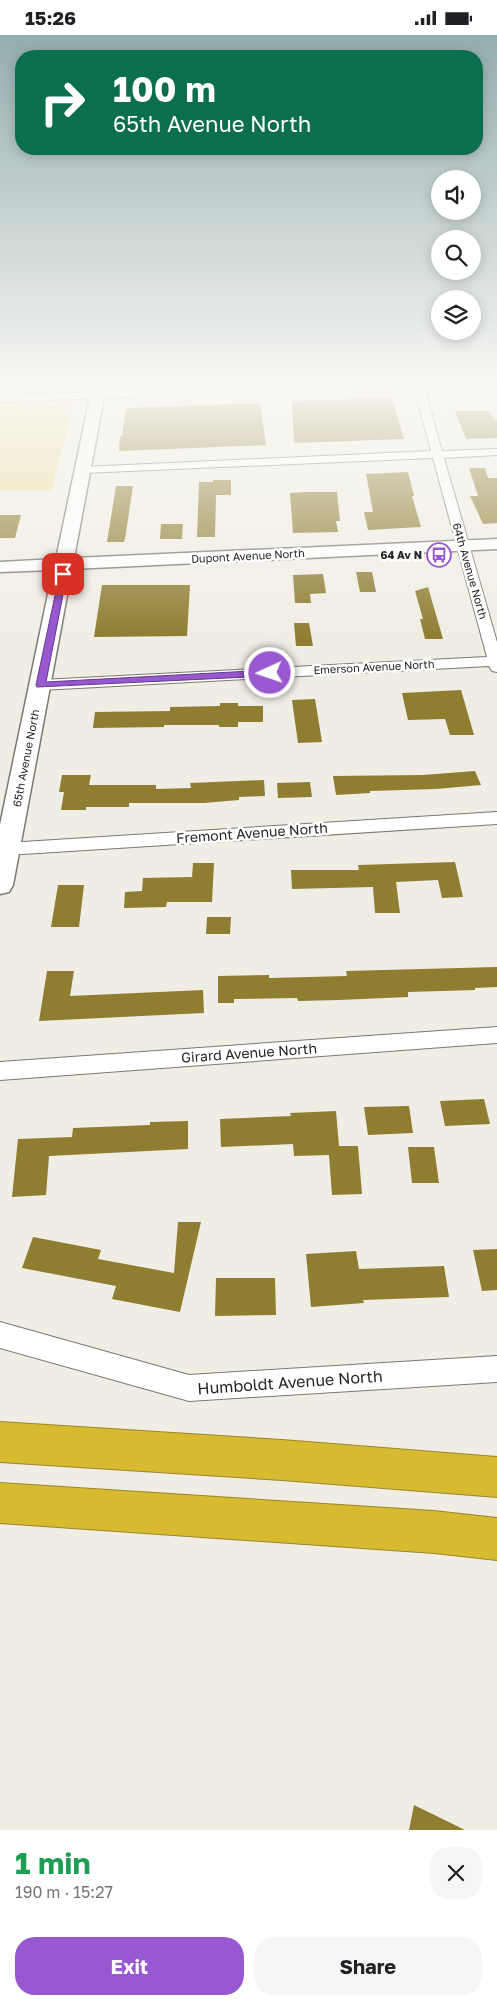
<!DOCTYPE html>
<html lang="en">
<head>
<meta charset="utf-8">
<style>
  body { margin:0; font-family:"Golos Text",sans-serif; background:#f6f6f6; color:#202124; height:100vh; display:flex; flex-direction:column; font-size:19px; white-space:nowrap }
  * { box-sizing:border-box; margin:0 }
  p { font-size:16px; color:#757577 }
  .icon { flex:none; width:28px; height:28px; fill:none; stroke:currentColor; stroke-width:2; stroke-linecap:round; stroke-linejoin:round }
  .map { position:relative; height:1795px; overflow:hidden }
  .details { display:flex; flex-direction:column; background:#fff; flex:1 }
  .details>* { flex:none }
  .top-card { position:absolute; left:15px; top:15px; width:468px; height:105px; border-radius:20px; box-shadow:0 2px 12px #0003; background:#0b6e4f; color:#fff; overflow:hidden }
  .controls { position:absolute; left:431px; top:135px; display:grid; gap:10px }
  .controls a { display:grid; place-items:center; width:50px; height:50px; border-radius:50%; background:#fff; box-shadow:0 2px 12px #0003; font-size:25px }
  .pin { position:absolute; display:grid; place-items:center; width:42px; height:42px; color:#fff; margin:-21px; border-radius:10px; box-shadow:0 2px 8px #0006 }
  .me { position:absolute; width:55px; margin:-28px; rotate:267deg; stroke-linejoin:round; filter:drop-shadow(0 0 4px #0008) }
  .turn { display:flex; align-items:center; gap:18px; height:105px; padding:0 15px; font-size:22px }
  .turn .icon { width:65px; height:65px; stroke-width:2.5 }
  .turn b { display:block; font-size:35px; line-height:42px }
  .round { display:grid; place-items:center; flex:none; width:52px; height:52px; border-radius:20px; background:#f6f6f6 }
  .overview { display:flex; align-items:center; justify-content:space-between; height:85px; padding:0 15px }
  h1 { font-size:30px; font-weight:700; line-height:38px; color:#1e9e55 }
  .action { display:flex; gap:10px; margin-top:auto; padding:10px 15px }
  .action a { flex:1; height:58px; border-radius:20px; background:#9859d0; color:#fff; font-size:20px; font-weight:700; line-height:58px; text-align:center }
  .action a+a { background:#f6f6f6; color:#202124 }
  .status { display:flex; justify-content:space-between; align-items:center; height:35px; padding:0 25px; background:#fff; direction:ltr }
  .status svg { height:14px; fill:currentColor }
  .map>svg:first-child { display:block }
</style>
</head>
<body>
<div class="status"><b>15:26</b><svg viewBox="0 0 49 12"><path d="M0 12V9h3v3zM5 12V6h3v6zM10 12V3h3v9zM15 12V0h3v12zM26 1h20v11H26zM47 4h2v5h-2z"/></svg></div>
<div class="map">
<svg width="497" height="1795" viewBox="0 0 497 1795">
  <rect width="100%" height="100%" fill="#f0eee4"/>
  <path fill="#eddd9d" d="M75,366L51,455H0V369Z"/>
  <path fill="#8f7d32" d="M392,363L404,404L294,408L292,366Z
    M260,368L266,410L119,416L120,401H122L126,373Z
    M455,376H490L494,385H497V403L466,404Z
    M469,433H485L488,443H497V488L483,489L470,461H478Z
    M408,437L414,461H412L421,492L368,495L364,477H373L366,439Z
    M213,445H231V460H216L215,502H197L199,447H213Z
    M116,451H133L125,504L124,507H107Z
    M308,457H337L340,486H336L338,497L293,498L290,458Z
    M0,480H21L15,503H0Z
    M161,489H183L182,504H160Z
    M356,537H372L376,557H360Z
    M323,539L326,558L310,559L311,568H295L293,540Z
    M102,550H190L187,601L94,602Z
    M428,552L443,604H425L420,584H423L415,556Z
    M294,588H309L313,611H296Z
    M461,655L474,700H450L445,684L408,685L402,658Z
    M315,664L322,707L298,708L292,665Z
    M220,668H238V671H263V687H238V692H219V690H164V692L93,693L95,677L170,676V672L220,671Z
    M475,736L481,750L436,754L370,756V758L336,760L333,741L423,740Z
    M62,740H91L89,750H156V754L191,753L190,748L264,745L265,761L239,762V765L204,768H129V772H86V775H61L64,757H59Z
    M310,747L312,762L278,763L277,748Z
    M455,827L463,862L442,863L438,845L396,847L400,878H375L373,852L292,854L291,835H359L358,830Z
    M193,828H214L212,867H167L166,872L124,873L125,857L142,856L143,843L192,842Z
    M58,850H84L79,892H51Z
    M207,882H231L230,899H206Z
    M497,932V952L475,953V955L408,957V962L339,965L298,966L297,963L234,964V968H218V941L269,940V943L347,941L346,936Z
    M47,936H74L70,961L203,955L204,978L39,986Z
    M484,1064L490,1089L445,1091L440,1066Z
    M409,1071L413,1098L368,1100L364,1072Z
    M336,1076L339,1111H358L362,1159L332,1160L329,1120L294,1121L293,1109L221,1112L220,1084L291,1081L290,1078Z
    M188,1086V1114L49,1121L46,1160L12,1162L18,1104L72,1102L73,1093L150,1090V1087Z
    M408,1112H434L439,1148H412Z
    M178,1187H201L180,1277L112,1264L116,1251L22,1233L33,1202L101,1215L98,1224L174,1238Z
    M497,1214V1255L482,1256L473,1215Z
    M356,1216L359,1234L444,1231L449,1262L363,1265L364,1268L311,1272L306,1219Z
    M216,1243H275L276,1280L215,1281Z
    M414,1770L465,1795H409Z"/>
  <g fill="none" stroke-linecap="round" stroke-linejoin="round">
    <g stroke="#7a7870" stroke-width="2">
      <path id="street" d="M226,352H303L298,355L0,367V361Z
        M414,352H424L442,416L497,414V420L444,423L497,607V637L492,636L489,631L41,655L36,653L34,650L36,647L41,645L487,622L433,423L83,438L77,435L83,432L431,416Z
        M497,777V789L7,820L0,817L1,810L7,808Z
        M497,992V1008L0,1045V1027Z
        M0,1287L189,1340L497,1321V1347L189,1366L0,1313Z"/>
    </g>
    <g stroke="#7a7870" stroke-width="3">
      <path id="secondary" d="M92,352H106L74,523L497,504V514L72,534L13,850L9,857L0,859V790L53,535L0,537V527L56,524Z"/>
    </g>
    <g stroke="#99862b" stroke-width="2">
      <path id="highway" d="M0,1387L282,1405L497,1422V1462L282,1445L0,1427Z
        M0,1448L434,1476L497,1483V1525L434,1518L0,1488Z"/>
    </g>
    <use href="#street" fill="#fff" fill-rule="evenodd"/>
    <use href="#secondary" fill="#fff" fill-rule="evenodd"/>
    <use href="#highway" fill="#d8ba30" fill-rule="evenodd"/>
  </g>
  <linearGradient id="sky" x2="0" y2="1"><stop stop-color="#93adae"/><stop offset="0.58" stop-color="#f8f7f3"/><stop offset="1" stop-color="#f8f7f3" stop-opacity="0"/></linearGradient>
  <rect width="497" height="603" fill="url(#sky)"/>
  <path fill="#9859d0" stroke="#633a87" d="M60,537L67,539L46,647L270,635L274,638L270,641L37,652L36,650Z"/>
  <defs>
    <g id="bus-ring" transform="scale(1.25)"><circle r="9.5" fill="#fff" stroke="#9859d0" stroke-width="1.5"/><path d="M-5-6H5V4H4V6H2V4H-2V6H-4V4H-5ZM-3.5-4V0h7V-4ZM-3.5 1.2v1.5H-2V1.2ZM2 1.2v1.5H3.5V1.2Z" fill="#9859d0"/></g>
  </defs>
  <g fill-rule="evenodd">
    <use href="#bus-ring" x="439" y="520"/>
  </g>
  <g text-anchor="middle" stroke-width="5" stroke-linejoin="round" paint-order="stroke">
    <g font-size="11" font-weight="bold" fill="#252521" stroke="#fff" text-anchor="end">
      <text x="422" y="524">64 Av N</text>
    </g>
    <g font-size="11" fill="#252521" stroke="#fff">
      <text transform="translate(248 521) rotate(-3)" y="4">Dupont Avenue North</text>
      <text transform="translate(470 536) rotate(74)" y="4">64th Avenue North</text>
      <text transform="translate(374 632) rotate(-3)" y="4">Emerson Avenue North</text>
      <text transform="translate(26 723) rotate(-79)" y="4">65th Avenue North</text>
    </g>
    <g font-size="14" fill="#252521" stroke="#fff">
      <text transform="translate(252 798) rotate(-4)" y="5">Fremont Avenue North</text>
      <text transform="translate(249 1018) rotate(-4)" y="5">Girard Avenue North</text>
    </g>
    <g font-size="16" fill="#252521" stroke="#fff">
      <text transform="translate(290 1347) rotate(-4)" y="6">Humboldt Avenue North</text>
    </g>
  </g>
</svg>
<div class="controls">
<a><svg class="icon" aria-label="sound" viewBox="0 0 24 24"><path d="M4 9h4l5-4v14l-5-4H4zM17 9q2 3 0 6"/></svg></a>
<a><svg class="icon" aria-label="search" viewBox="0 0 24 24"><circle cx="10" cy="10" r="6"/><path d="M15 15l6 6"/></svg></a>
<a><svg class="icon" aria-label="layers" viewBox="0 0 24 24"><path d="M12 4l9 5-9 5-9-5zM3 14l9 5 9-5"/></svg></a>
</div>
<div class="pin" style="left:63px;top:539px;background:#d93025"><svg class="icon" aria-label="arrive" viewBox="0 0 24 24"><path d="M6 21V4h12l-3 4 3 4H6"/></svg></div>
<svg class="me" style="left:270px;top:638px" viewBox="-20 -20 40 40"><circle r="17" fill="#9859d0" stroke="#fff" stroke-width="3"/><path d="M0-11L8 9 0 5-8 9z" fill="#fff"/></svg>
<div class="top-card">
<div class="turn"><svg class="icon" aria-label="right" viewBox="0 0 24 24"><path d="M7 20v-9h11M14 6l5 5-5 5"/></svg><div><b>100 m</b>65th Avenue North</div></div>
</div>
</div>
<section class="details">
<div class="overview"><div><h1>1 min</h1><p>190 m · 15:27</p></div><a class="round"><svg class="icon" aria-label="close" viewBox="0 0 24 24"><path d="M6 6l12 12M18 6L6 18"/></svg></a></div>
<div class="action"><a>Exit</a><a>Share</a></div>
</section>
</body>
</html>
